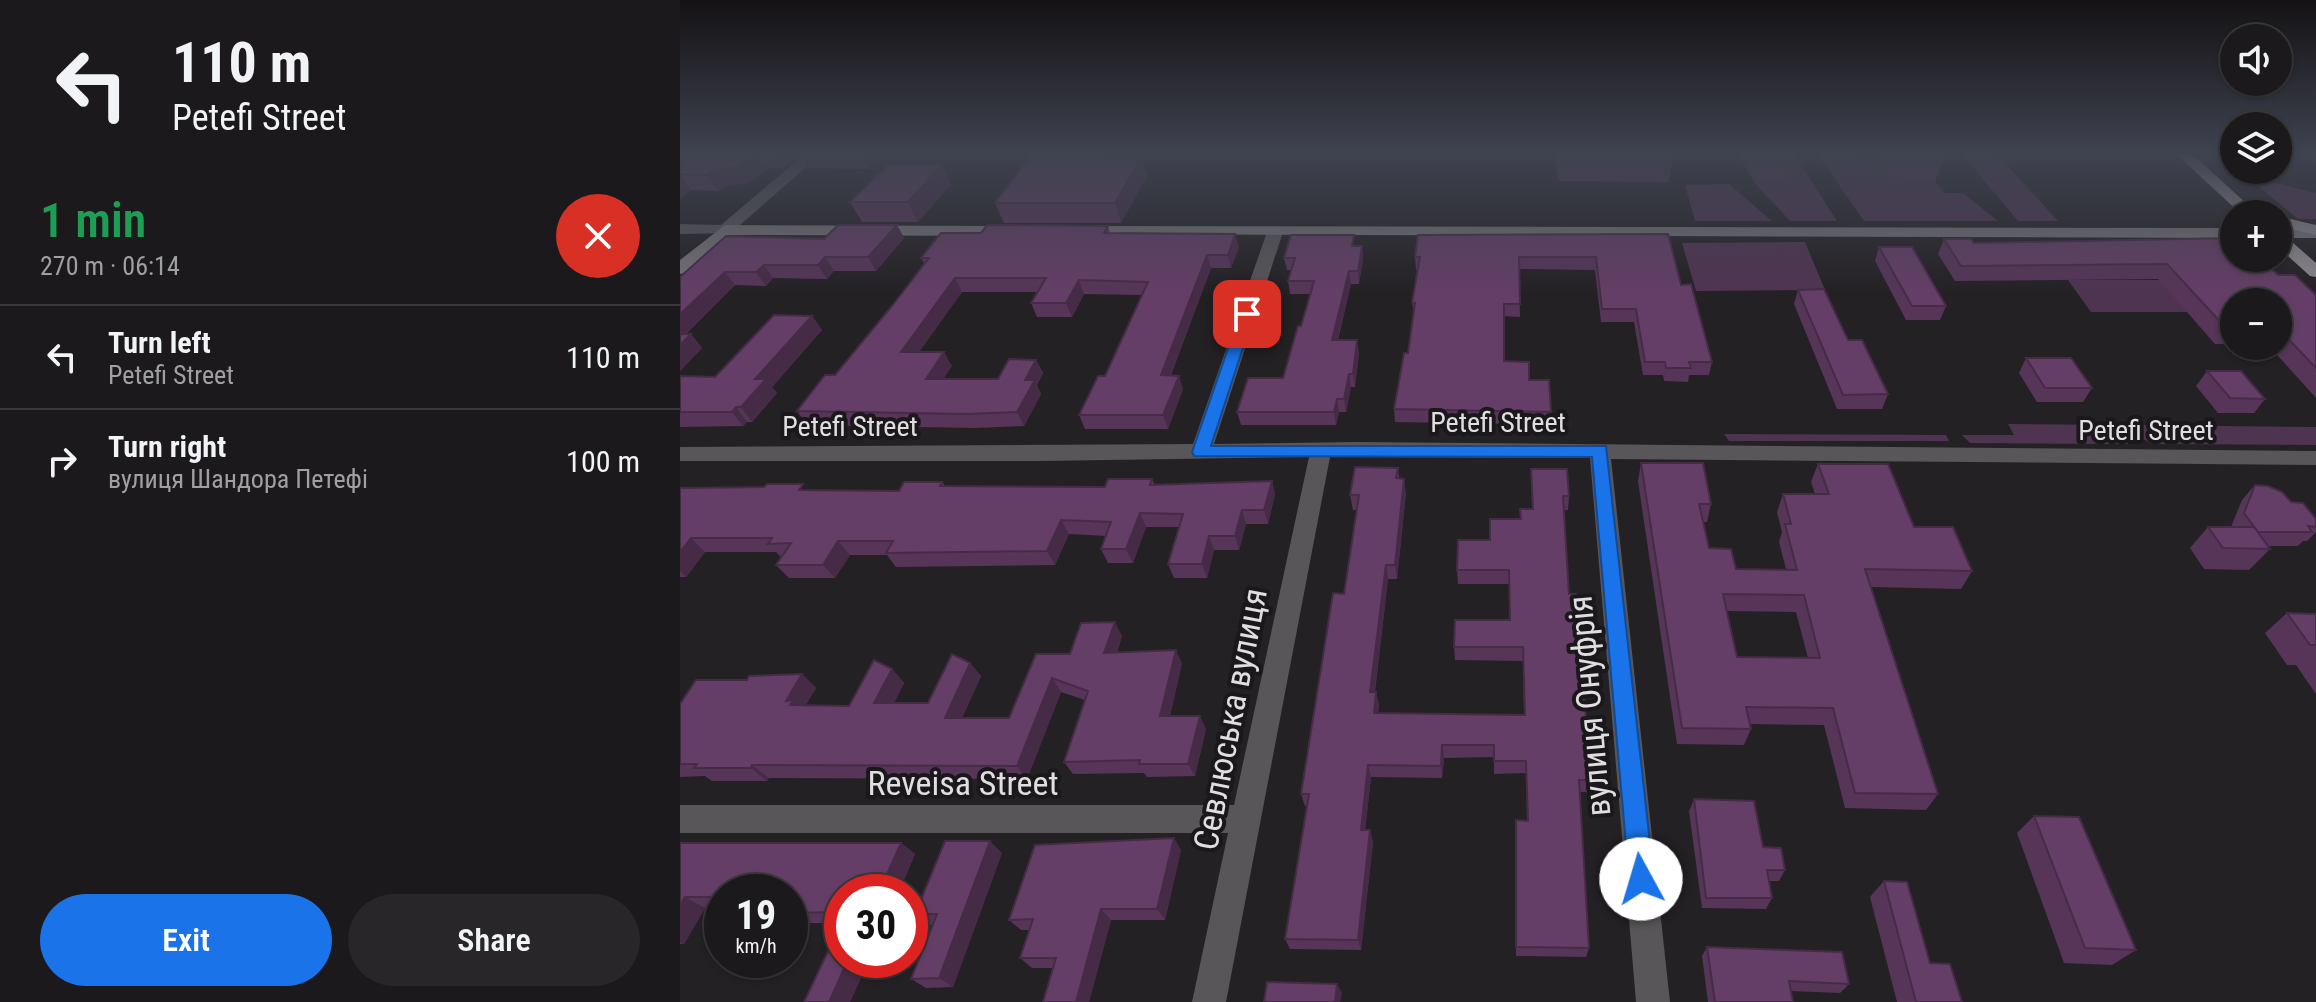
<!DOCTYPE html>
<html lang="en">
<head>
<meta charset="utf-8">
<style>
  body { margin:0; font-family:"Roboto Condensed",sans-serif; background:#282628; color:#f1f3f6; height:100vh; display:flex; flex-direction:column; font-size:30px; white-space:nowrap }
  * { box-sizing:border-box; margin:0 }
  p { font-size:26px; color:#a0a0a3 }
  .icon { flex:none; width:44px; height:44px; fill:none; stroke:currentColor; stroke-width:2; stroke-linecap:round; stroke-linejoin:round }
  .map { position:relative; flex:1; overflow:hidden }
  .sheet { display:flex; flex-direction:column; background:#1b191b; width:680px }
  .sheet>* { flex:none }
  .banner { background:#1b191b; color:#f1f3f6; overflow:hidden }
  .fabs { position:absolute; left:1540px; top:24px; display:grid; gap:16px }
  .fabs a { display:grid; place-items:center; width:72px; height:72px; border-radius:50%; background:#1b191b; box-shadow:0 2px 6px #0004,0 0 0 2px #39383a; font-size:40px }
  .speed { position:absolute; left:24px; top:874px; display:flex; gap:16px; font-size:40px; font-weight:700; text-align:center }
  .speed>* { display:grid; place-content:center; width:104px; height:104px; border-radius:50%; background:#1b191b; box-shadow:0 2px 6px #0004,0 0 0 2px #39383a; line-height:1 }
  .speed small { font-size:20px; font-weight:400 }
  .speed .limit { border:12px solid #d22; background:#fff; color:#111 }
  .pin { position:absolute; display:grid; place-items:center; width:68px; height:68px; color:#fff; margin:-34px; border-radius:16px; box-shadow:0 4px 12px #0006 }
  .me { position:absolute; width:88px; margin:-44px; rotate:354deg; stroke-linejoin:round; filter:drop-shadow(0 0 6px #0008) }
  .turn { display:flex; align-items:center; gap:28px; height:168px; padding:0 40px; font-size:36px }
  .turn .icon { width:104px; height:104px; stroke-width:2.5 }
  .turn b { display:block; font-size:56px; line-height:68px }
  .round { display:grid; place-items:center; flex:none; width:84px; height:84px; border-radius:42px; background:#282628 }
  .headline { display:flex; align-items:center; justify-content:space-between; height:136px; padding:0 40px }
  h1 { font-size:48px; font-weight:600; line-height:60px; color:#1e9e55 }
  .primary-button { display:flex; gap:16px; margin-top:auto; padding:16px 40px }
  .primary-button a { flex:1; height:92px; border-radius:48px; background:#1a73e8; color:#fff; font-size:32px; font-weight:600; line-height:92px; text-align:center }
  .primary-button a+a { background:#282628; color:#f1f3f6 }
  ul { padding:0; list-style:none }
  li { display:flex; align-items:center; gap:24px; height:104px; padding:0 40px; border-top:2px solid #39383a }
  li div { flex:1 }
  li b { display:block; font-size:30px }
  li em { font-style:normal }
  main { display:flex; flex:1; min-height:0 }
  .map>svg:first-child { display:block }
</style>
</head>
<body>
<main>
<section class="sheet">
<div class="banner">
<div class="turn"><svg class="icon" aria-label="left" viewBox="0 0 24 24"><path d="M17 20v-9H6M10 6l-5 5 5 5"/></svg><div><b>110 m</b>Petefi Street</div></div>
</div>
<div class="headline"><div><h1>1 min</h1><p>270 m · 06:14</p></div><a class="round" style="background:#d93025;color:#fff"><svg class="icon" aria-label="close" viewBox="0 0 24 24"><path d="M6 6l12 12M18 6L6 18"/></svg></a></div>
<ul>
<li><svg class="icon" aria-label="left" viewBox="0 0 24 24"><path d="M17 20v-9H6M10 6l-5 5 5 5"/></svg><div><b>Turn left</b><p>Petefi Street</p></div><em>110 m</em></li>
<li><svg class="icon" aria-label="right" viewBox="0 0 24 24"><path d="M7 20v-9h11M14 6l5 5-5 5"/></svg><div><b>Turn right</b><p>вулиця Шандора Петефі</p></div><em>100 m</em></li>
</ul>
<div class="primary-button"><a>Exit</a><a>Share</a></div>
</section>
<div class="map">
<svg width="1636" height="1002" viewBox="0 0 1636 1002">
  <rect width="100%" height="100%" fill="#242124"/>
  <path fill="#4f3451" d="M1113,153L1157,221H1110L1074,182L1108,181Z
    M1137,153H1179L1185,161H1197L1219,183L1255,182L1265,193H1283L1318,221H1184Z
    M1281,153H1316L1378,221H1338Z
    M1565,175L1636,193V219H1618Z
    M1049,184L1092,221H1015L1005,185Z
    M1125,242L1145,290L1016,291L1002,243Z
    M1388,280H1530L1538,312H1411Z
    M1328,424L1443,425L1451,440L1448,444L1290,443L1282,435H1334Z
    M1453,425L1636,427V445L1474,444L1463,439Z
    M1044,434L1266,435L1269,441H1049Z"/>
  <g fill="none" stroke-linecap="round" stroke-linejoin="round">
    <path fill="#585658" fill-rule="evenodd" d="M126,153H142L51,233L0,234V224L41,225Z
      M595,227L603,232L534,444L676,442L1636,451V465L931,459L990,1002H956L910,458L650,457L546,1002H512L548,833H0V805H554L629,457L362,461H0V447L513,444L587,232Z"/>
    <path fill="#757376" fill-rule="evenodd" d="M45,225L333,226L341,231L333,236L49,235L6,273L0,274V260Z
      M399,226L1554,228V238L393,234L391,231Z
      M1598,228H1636V238H1598Z"/>
    <path fill="#8d898d" fill-rule="evenodd" d="M1495,153H1511L1578,214H1561Z
      M1598,216L1636,225V235L1598,226Z
      M1598,233L1604,235L1636,263V277L1630,276L1598,247Z"/>
  </g>
  <path fill="#563558" fill-rule="evenodd" d="M0,153H204L188,169L129,168L121,154L104,168H88L69,183L46,186L39,191L11,190L0,199Z
    M875,153H993L989,182L878,181Z
    M1058,153H1115L1108,181L1074,182Z
    M1191,153H1265L1255,182L1219,183L1210,177Z
    M1621,153H1636V164Z
    M425,157H461L467,176L441,223H324L315,203Z
    M271,184L238,222H182L170,202Z
    M217,225L224,238L196,271H154L147,279L93,278L86,286L55,285L6,334H11L22,348L0,371V277L144,239Z
    M428,226L430,233L559,247L551,268H531L491,375L503,389L488,429H405L399,415L425,376L462,295L404,294L392,317H357L351,303L358,292H282L239,352L272,366L263,379H318L356,360L363,373L357,385L361,394L344,426L294,428L127,425L117,411L155,375L212,306L244,263L241,258L301,233Z
    M988,234L1001,285L1032,362L1029,375H1009L1008,382L984,381L983,375H963L954,322H921L915,270L839,269L840,317L824,316V361L849,380L871,412L870,425L715,422L714,409L728,353L734,315L732,302L738,270H736L735,257Z
    M1264,239L1294,243L1598,275L1636,295V398L1589,346H1598V302H1554V344H1535L1478,279L1275,281L1258,254Z
    M675,246H682L683,259L679,284H671L658,340L679,353L675,387H671L666,412H659L656,425H561L557,412L603,378L621,326L630,294H610L608,281L611,270H607L604,258Z
    M1199,247L1266,306L1260,320H1226L1195,261Z
    M1118,290L1168,340L1208,394L1202,409H1157L1114,304Z
    M132,316L142,330L92,387L97,393L72,422H67L63,426L0,427V376L35,377Z
    M1346,358L1412,388L1403,402H1357L1339,373Z
    M1527,371L1585,399L1574,413H1538L1516,386Z
    M961,463L1031,504L1027,522H1023L1029,548L1056,569H1106L1099,542L1102,532L1097,512L1103,494H1135L1131,482L1138,464L1234,527L1292,571L1281,589L1191,587L1258,794L1246,810L1165,808L1144,725L1070,724L1071,729L1064,745L997,744L958,481ZM1047,611L1116,612L1128,658L1057,657Z
    M718,468L719,478L726,493L717,579H708L695,692H696L699,705L698,713L844,715L843,661L775,660L774,647L830,620L829,584H778L777,570L810,540L852,509L851,469L889,496L888,510H883L889,594L911,780L909,792H900L909,948L906,957L836,956V820L847,821L846,773L814,774V757L764,758L762,778L691,777L685,830H690L693,842L681,950L610,949L605,939L627,806H625L621,794L664,594L677,510H673L670,495Z
    M472,479L475,485L592,481L595,494L588,524H566L559,550H534L527,578H494L488,564L499,527H466L453,563H428L421,549L426,536L389,534L375,565L216,567L207,555H170L155,578H109L96,565L101,557L96,552H25L6,577H0V488L84,487L128,490L219,491L262,482L265,486L425,487Z
    M1575,485L1611,502L1636,519V532L1627,541H1623L1618,546H1588L1590,549L1569,570L1524,569L1510,548L1528,527H1551L1562,500Z
    M1607,613L1636,614V694L1616,665H1607L1585,633Z
    M442,636L437,653L502,663L490,716L526,729L515,776L467,777L464,773L393,774L384,762L405,700L381,692L347,779L89,778L87,781H32L25,776L0,777V704L67,680L122,674L136,688L125,706H169L212,669L224,683L214,703H248L290,663L301,676L282,718H329L390,654Z
    M1014,799L1083,847L1105,870L1099,881H1089L1092,898L1086,909L1022,908L1009,811Z
    M1354,816L1456,950L1432,965L1384,963L1337,833Z
    M0,843H221L235,854L219,892H162V960H189L170,1002H124L162,923H110V892H42V908H25L4,944H0Z
    M501,850L485,920H431L409,1002H363L374,968H352L340,958L349,930H341L329,920Z
    M322,853L273,987L246,988L231,979L252,925H249L235,914Z
    M1204,881L1250,963L1282,1002H1217L1190,897Z
    M1027,947L1169,984L1160,993L1111,991L1113,1002H1028L1022,956Z"/>
  <path fill="#462b47" d="M76,153H79L88,168L69,183L46,186L39,191L28,175L35,170Z
    M95,153H120L121,154L104,168Z
    M179,153H204L188,169Z
    M415,153H424L427,163L412,157Z
    M461,157L467,176L441,223L435,203Z
    M262,165L271,184L238,222L228,202Z
    M0,175L11,190L0,199Z
    M217,225L224,238L196,271L188,257Z
    M555,234L559,247L551,268L548,255Z
    M682,246L683,259L679,284L678,271Z
    M527,255L531,268L485,389L481,375Z
    M145,257L154,271L147,279L138,265Z
    M84,265L93,278L86,286L76,272Z
    M669,271L671,284L654,353L652,340Z
    M45,272L55,285L0,339V314Z
    M275,278L282,292L229,366L221,352Z
    M399,280L404,294L392,317L386,303Z
    M132,316L142,330L92,387L97,393L72,422L61,407L75,379Z
    M11,334L22,348L0,371V345Z
    M677,340L679,353L675,387L673,374Z
    M264,352L272,366L254,393L246,379Z
    M356,360L363,373L357,385L361,394L344,426L337,412L345,380Z
    M669,374L671,387L666,412L664,399Z
    M499,376L503,389L488,429L483,415Z
    M657,399L659,412L656,425L654,412Z
    M56,407L67,422L63,426L52,412Z
    M724,479L726,493L717,579L715,565Z
    M592,481L595,494L588,524L584,510Z
    M562,510L566,524L559,550L555,536Z
    M460,513L466,527L453,563L446,549Z
    M381,520L389,534L375,565L367,551Z
    M529,536L534,550L527,578L522,564Z
    M11,538L25,552L6,577L0,571V552Z
    M158,541L170,555L155,578L143,565Z
    M706,565L708,579L693,705L690,692Z
    M435,622L442,636L432,667L424,653Z
    M496,650L502,663L487,729L480,716Z
    M290,663L301,676L276,731L265,718Z
    M212,669L224,683L207,716L194,703Z
    M122,674L136,688L123,709L125,718L106,701Z
    M372,678L381,692L347,779L337,766Z
    M696,692L699,705L696,726L694,713Z
    M520,716L526,729L515,776L508,764Z
    M762,745L764,758L762,778L761,766Z
    M72,765L89,778L87,781L71,768Z
    M688,765L691,777L684,841L681,830Z
    M690,830L693,842L681,950L678,940Z
    M494,838L501,850L485,920L477,909Z
    M310,841L322,853L273,987L259,978Z
    M221,843L235,854L219,892H199Z
    M5,897L25,908L4,944L0,943V906Z
    M421,909L431,920L409,1002H396Z
    M168,960H189L170,1002H149Z
    M657,984L662,993L660,1002H655Z"/>
  <path fill="#643e66" stroke="#462b47" stroke-width="2" fill-rule="evenodd" d="M0,153H76L59,167L35,170L28,175L0,174Z
    M353,153H415L412,157H461L435,203H315Z
    M208,165H262L228,202H170Z
    M158,225H217L188,257H145L138,265H84L76,272H45L0,314V277L46,236L144,239Z
    M307,225L428,226L424,233L555,234L548,255H527L481,375L499,376L483,415H399L418,376H425L468,282L399,280L386,303H351L366,278H275L221,352H264L246,379H318L329,359L356,360L345,380H355L337,412L286,414L117,411L145,375H155L212,306L249,258H241L261,233H301Z
    M988,234L1001,285L1011,284L1032,362H1009L1011,368H986L985,362H965L956,309H922L916,257H839L840,304H824V361L849,362V380H869L871,412L714,409L724,353H728L735,303L732,302L740,257H735L738,235Z
    M611,235H674L672,246H682L678,271H669L652,340H677L673,374H669L664,399H657L654,412H557L568,378H603L618,326H621L634,281H608L615,258H604Z
    M1554,238V258H1580L1598,275H1615L1636,295V368L1598,328V302H1554V328H1546L1487,264L1281,266L1264,239H1291L1294,243Z
    M1199,247H1232L1266,306H1232Z
    M1144,289L1168,340H1182L1208,394L1163,395L1118,290Z
    M94,315L132,316L75,379H86L61,407H56L52,412H0V376L35,377Z
    M0,334H11L0,345Z
    M1346,358H1391L1412,388H1365Z
    M1527,371H1561L1585,399L1550,398Z
    M961,463H1023L1031,504H1019L1029,548L1051,549L1056,569L1117,570L1105,524H1111L1103,494H1149L1138,464H1208L1234,527H1273L1292,571L1185,569L1258,794L1175,793L1153,708L1066,707L1071,729L1002,728ZM1043,594L1124,595L1140,658L1057,657Z
    M675,467L718,468L716,478L724,479L715,565H706L690,692H696L694,713L845,715L843,647H774L775,620H830L829,570H777L778,540H810V519H841L840,509H853L851,469H887L889,496H883L889,594H896L911,780H899L909,948L836,947V820L848,821L846,761H814V745H762L761,766L688,765L681,830H690L678,940L605,939L629,794H621L653,593L664,594L679,495H670Z
    M428,479H472L470,485L592,481L584,510H562L555,536H529L522,564H488L503,514L460,513L446,549H421L431,522L381,520L367,551L206,553L213,541H158L143,565H96L111,543L88,544L92,538H11L0,552V488L84,487L87,484H123L119,490L219,491L224,482H262L260,486L425,487Z
    M1575,485L1588,486L1602,492L1611,502L1623,503L1636,519V527L1628,526L1632,532H1578L1564,513Z
    M1528,527H1574L1590,549L1543,548Z
    M1607,613L1636,614V645H1630Z
    M435,622L424,653L496,650L480,716H520L508,764H459L460,760L384,762L408,691L372,678L337,766L72,765L71,768H14L17,764H0V704L16,680H67L69,676L122,674L106,701L113,700L110,705L169,706L194,660L212,669L194,703H248L272,654L290,663L265,718H329L356,654H390L401,623Z
    M1014,799L1074,801L1083,847L1101,848L1105,870H1087L1092,898H1026Z
    M1354,816L1399,817L1456,950L1405,948Z
    M494,838L477,909H421L396,1002H363L376,958H340L353,919L329,920L355,845Z
    M265,841H310L259,978L231,979L257,914H235Z
    M0,843H221L199,892H162V912L110,913V892H42V897H5L0,906Z
    M1204,881L1227,882L1250,963L1270,964L1282,1002H1236Z
    M162,922V960H168L149,1002H124Z
    M1027,947L1162,952L1169,984L1109,981L1113,1002H1035Z
    M587,982L657,984L655,1002H584Z"/>
  <linearGradient id="sky" x2="0" y2="1"><stop stop-color="#141214"/><stop offset="0.52" stop-color="#3f4350"/><stop offset="1" stop-color="#3f4350" stop-opacity="0"/></linearGradient>
  <rect width="1636" height="294" fill="url(#sky)"/>
  <path fill="#1a73e8" stroke="#114b97" stroke-width="2" d="M567,310L574,314L531,446H926L974,879L970,888L961,892L952,888L949,879L912,457L514,456L512,452L560,314Z"/>
  <g text-anchor="middle" stroke-width="8" stroke-linejoin="round" paint-order="stroke">
    <g font-size="28" fill="#e1dee1" stroke="#1b181b">
      <text x="818" y="432">Petefi Street</text>
      <text x="170" y="436">Petefi Street</text>
      <text x="1466" y="440">Petefi Street</text>
    </g>
    <g font-size="34" fill="#e1dee1" stroke="#1b181b">
      <text transform="translate(909 706) rotate(-95)" y="12">вулиця Онуфрія</text>
      <text transform="translate(550 719) rotate(-79)" y="12">Севлюська вулиця</text>
      <text x="283" y="795">Reveisa Street</text>
    </g>
  </g>
</svg>
<div class="fabs">
<a><svg class="icon" aria-label="sound" viewBox="0 0 24 24"><path d="M4 9h4l5-4v14l-5-4H4zM17 9q2 3 0 6"/></svg></a>
<a><svg class="icon" aria-label="layers" viewBox="0 0 24 24"><path d="M12 4l9 5-9 5-9-5zM3 14l9 5 9-5"/></svg></a>
<a>+</a>
<a>−</a>
</div>
<div class="speed"><div>19<small>km/h</small></div><div class="limit">30</div></div>
<div class="pin" style="left:567px;top:314px;background:#d93025"><svg class="icon" aria-label="arrive" viewBox="0 0 24 24"><path d="M6 21V4h12l-3 4 3 4H6"/></svg></div>
<svg class="me" style="left:961px;top:879px" viewBox="-20 -20 40 40"><circle r="19" fill="#fff"/><path d="M0-13L10 11 0 6-10 11z" fill="#1a73e8"/></svg>
</div>
</main>
</body>
</html>
